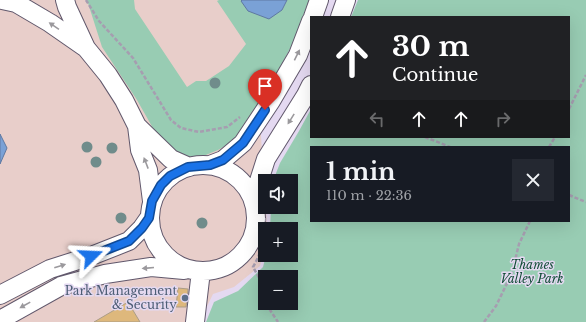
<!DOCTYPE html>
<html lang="en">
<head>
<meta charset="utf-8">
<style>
  body { margin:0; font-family:"Libre Baskerville",serif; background:#242831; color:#f1f3f6; height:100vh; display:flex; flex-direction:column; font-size:15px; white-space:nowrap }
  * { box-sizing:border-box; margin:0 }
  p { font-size:13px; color:#9ea1a6 }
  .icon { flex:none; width:22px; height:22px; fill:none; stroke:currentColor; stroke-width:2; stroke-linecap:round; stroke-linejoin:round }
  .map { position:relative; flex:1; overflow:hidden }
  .panel { position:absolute; left:310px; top:146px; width:260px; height:76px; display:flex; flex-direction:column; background:#171b24; border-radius:0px; box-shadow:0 4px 16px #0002 }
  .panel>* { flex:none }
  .top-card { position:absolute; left:310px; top:16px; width:260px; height:122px; border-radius:0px; box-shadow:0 4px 16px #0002; background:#202124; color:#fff; overflow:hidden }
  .controls { position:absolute; left:258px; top:174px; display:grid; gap:8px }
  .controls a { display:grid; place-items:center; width:40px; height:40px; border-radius:0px; background:#171b24; box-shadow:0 4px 16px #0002; font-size:20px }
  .pin { position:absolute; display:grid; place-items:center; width:34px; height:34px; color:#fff; margin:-41px -17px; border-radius:50% 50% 50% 0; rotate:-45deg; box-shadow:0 0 4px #0007 }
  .pin .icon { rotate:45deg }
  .me { position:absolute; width:44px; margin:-22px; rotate:69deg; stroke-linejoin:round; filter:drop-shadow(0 0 3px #0008) }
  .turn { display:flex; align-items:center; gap:14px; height:84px; padding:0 16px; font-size:18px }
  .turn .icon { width:52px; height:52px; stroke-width:2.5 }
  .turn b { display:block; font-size:28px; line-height:34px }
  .lanes { display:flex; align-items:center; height:38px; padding:0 16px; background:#0003; justify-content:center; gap:20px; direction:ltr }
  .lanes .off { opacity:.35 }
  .round { display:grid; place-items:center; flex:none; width:42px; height:42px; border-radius:0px; background:#242831 }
  .headline { display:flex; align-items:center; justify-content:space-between; height:68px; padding:0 16px }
  h1 { font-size:24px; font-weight:700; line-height:30px }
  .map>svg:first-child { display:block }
</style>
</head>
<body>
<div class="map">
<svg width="586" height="322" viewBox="0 0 586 322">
  <rect width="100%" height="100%" fill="#e4d9f1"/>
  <path fill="#e8ceca" d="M0,0H283L258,81L265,207H266L267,229H265V245L260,266L234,287L213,294L202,317L201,322H0Z"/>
  <path fill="#98ccb3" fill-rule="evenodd" d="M87,0H134L135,9L187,87L196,81H206L229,66L246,44L217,1L219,0H241L249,11L282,10L287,0H311L301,27L276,76L252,117L232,142L218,150L201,157L175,156L163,146L137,100L102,47Z
    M358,0H586V322H206L214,302L238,291L263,267L266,255H291V229H270L271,207H291V181H273L280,163L299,131L311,109V137H569V17H351ZM311,147H569V221H311ZM265,277H291V303H265Z"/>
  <path fill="#7aa1d6" stroke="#5f79a1" d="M242,0H287L282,10L269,19L248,11L241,1Z
    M0,134L7,148L0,164Z"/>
  <path fill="#deb87c" stroke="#ab9d87" d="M178,288L188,289L186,307H176Z
    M128,302L140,322H94Z"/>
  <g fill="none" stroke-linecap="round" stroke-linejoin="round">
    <g stroke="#61586c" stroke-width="20">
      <path id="minor" d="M2,0L16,3L50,23L86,48
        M65,0L67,7L86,48L108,75L124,100L137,126L171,159L189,167
        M313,17L319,0
        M340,17L346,0
        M137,126L140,150L148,170L152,201
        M150 218a53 53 0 1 1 106 0a53 53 0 1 1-106 0Z
        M210,165L223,160L243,143L271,101L298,55L311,21
        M256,205L258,184L266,159L306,95L311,85
        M0,295L50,269L91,256L129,241L142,228L149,218
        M0,320L61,286L105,274L151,267L184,270
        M195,322L201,271"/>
    </g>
    <path stroke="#a69db0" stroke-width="2.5" stroke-dasharray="4 2" stroke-linecap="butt" d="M86,0L99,21L133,58L171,120L181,128L199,132L227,127L240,117
      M569,109L586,75
      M425,137L450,147
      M549,147L555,137
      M569,195L586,202
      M265,288L253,267C264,248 264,238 265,218
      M270,303V310L278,322
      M484,322L496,306L512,273L519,244L530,221"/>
    <use href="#minor" stroke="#fff" stroke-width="18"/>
  </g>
  <g fill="#708c8b">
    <circle cx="215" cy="83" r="5.5"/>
    <circle cx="87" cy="147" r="5.5"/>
    <circle cx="112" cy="148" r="5.5"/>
    <circle cx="96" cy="162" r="5.5"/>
    <circle cx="121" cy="218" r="5.5"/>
    <circle cx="202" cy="223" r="5.5"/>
  </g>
  <defs><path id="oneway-solid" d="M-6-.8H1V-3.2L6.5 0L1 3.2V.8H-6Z"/></defs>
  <g fill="#9b999d">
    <use href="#oneway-solid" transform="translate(54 26) rotate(-146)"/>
    <use href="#oneway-solid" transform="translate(297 55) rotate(-64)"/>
    <use href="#oneway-solid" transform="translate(291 119) rotate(122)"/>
    <use href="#oneway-solid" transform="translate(146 163) rotate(-111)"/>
    <use href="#oneway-solid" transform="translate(60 266) rotate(-18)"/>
    <use href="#oneway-solid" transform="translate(148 268) rotate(175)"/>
    <use href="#oneway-solid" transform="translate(25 305) rotate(151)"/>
  </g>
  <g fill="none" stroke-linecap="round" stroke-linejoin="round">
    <g stroke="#114b97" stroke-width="10">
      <path id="route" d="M91,256L129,241L142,228L149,218L152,201L161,185L170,176L188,167L210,165L223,160L243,143L265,110"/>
    </g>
    <use href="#route" stroke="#1a73e8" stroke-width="7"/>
  </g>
  <circle fill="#5c6f8a" stroke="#e4d9f1" stroke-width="1.5" cx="185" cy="298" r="4"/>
  <g text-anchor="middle" stroke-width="3" stroke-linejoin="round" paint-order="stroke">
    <g font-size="12" font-style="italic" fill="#124d37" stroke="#e4d9f1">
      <text x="532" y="269">Thames<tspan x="532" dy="14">Valley Park</tspan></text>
    </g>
    <g font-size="12" fill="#4e5e75" stroke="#e4d9f1" text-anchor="end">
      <text x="177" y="295">Park Management<tspan x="177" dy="14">&amp; Security</tspan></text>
    </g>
  </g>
</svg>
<div class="controls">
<a><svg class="icon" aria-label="sound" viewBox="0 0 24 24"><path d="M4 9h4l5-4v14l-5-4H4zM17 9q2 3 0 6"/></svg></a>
<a>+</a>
<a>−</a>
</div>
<div class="pin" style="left:265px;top:110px;background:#d93025"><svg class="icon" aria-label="arrive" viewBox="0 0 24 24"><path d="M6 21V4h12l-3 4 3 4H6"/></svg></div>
<svg class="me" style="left:91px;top:256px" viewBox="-20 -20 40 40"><path d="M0-17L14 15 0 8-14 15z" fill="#1a73e8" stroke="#fff" stroke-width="4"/></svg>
<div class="top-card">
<div class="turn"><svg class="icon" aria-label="ahead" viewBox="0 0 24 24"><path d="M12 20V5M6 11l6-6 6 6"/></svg><div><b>30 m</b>Continue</div></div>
<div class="lanes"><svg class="icon off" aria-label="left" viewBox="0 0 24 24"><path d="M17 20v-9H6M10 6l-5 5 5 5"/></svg><svg class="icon" aria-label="ahead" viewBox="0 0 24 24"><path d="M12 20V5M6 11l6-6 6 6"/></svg><svg class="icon" aria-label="ahead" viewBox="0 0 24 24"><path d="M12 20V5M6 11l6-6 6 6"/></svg><svg class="icon off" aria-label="right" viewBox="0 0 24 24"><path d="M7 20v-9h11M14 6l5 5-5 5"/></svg></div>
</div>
<section class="panel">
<div class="headline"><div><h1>1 min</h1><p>110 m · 22:36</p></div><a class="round"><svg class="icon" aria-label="close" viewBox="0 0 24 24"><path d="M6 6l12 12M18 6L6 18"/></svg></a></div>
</section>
</div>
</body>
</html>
